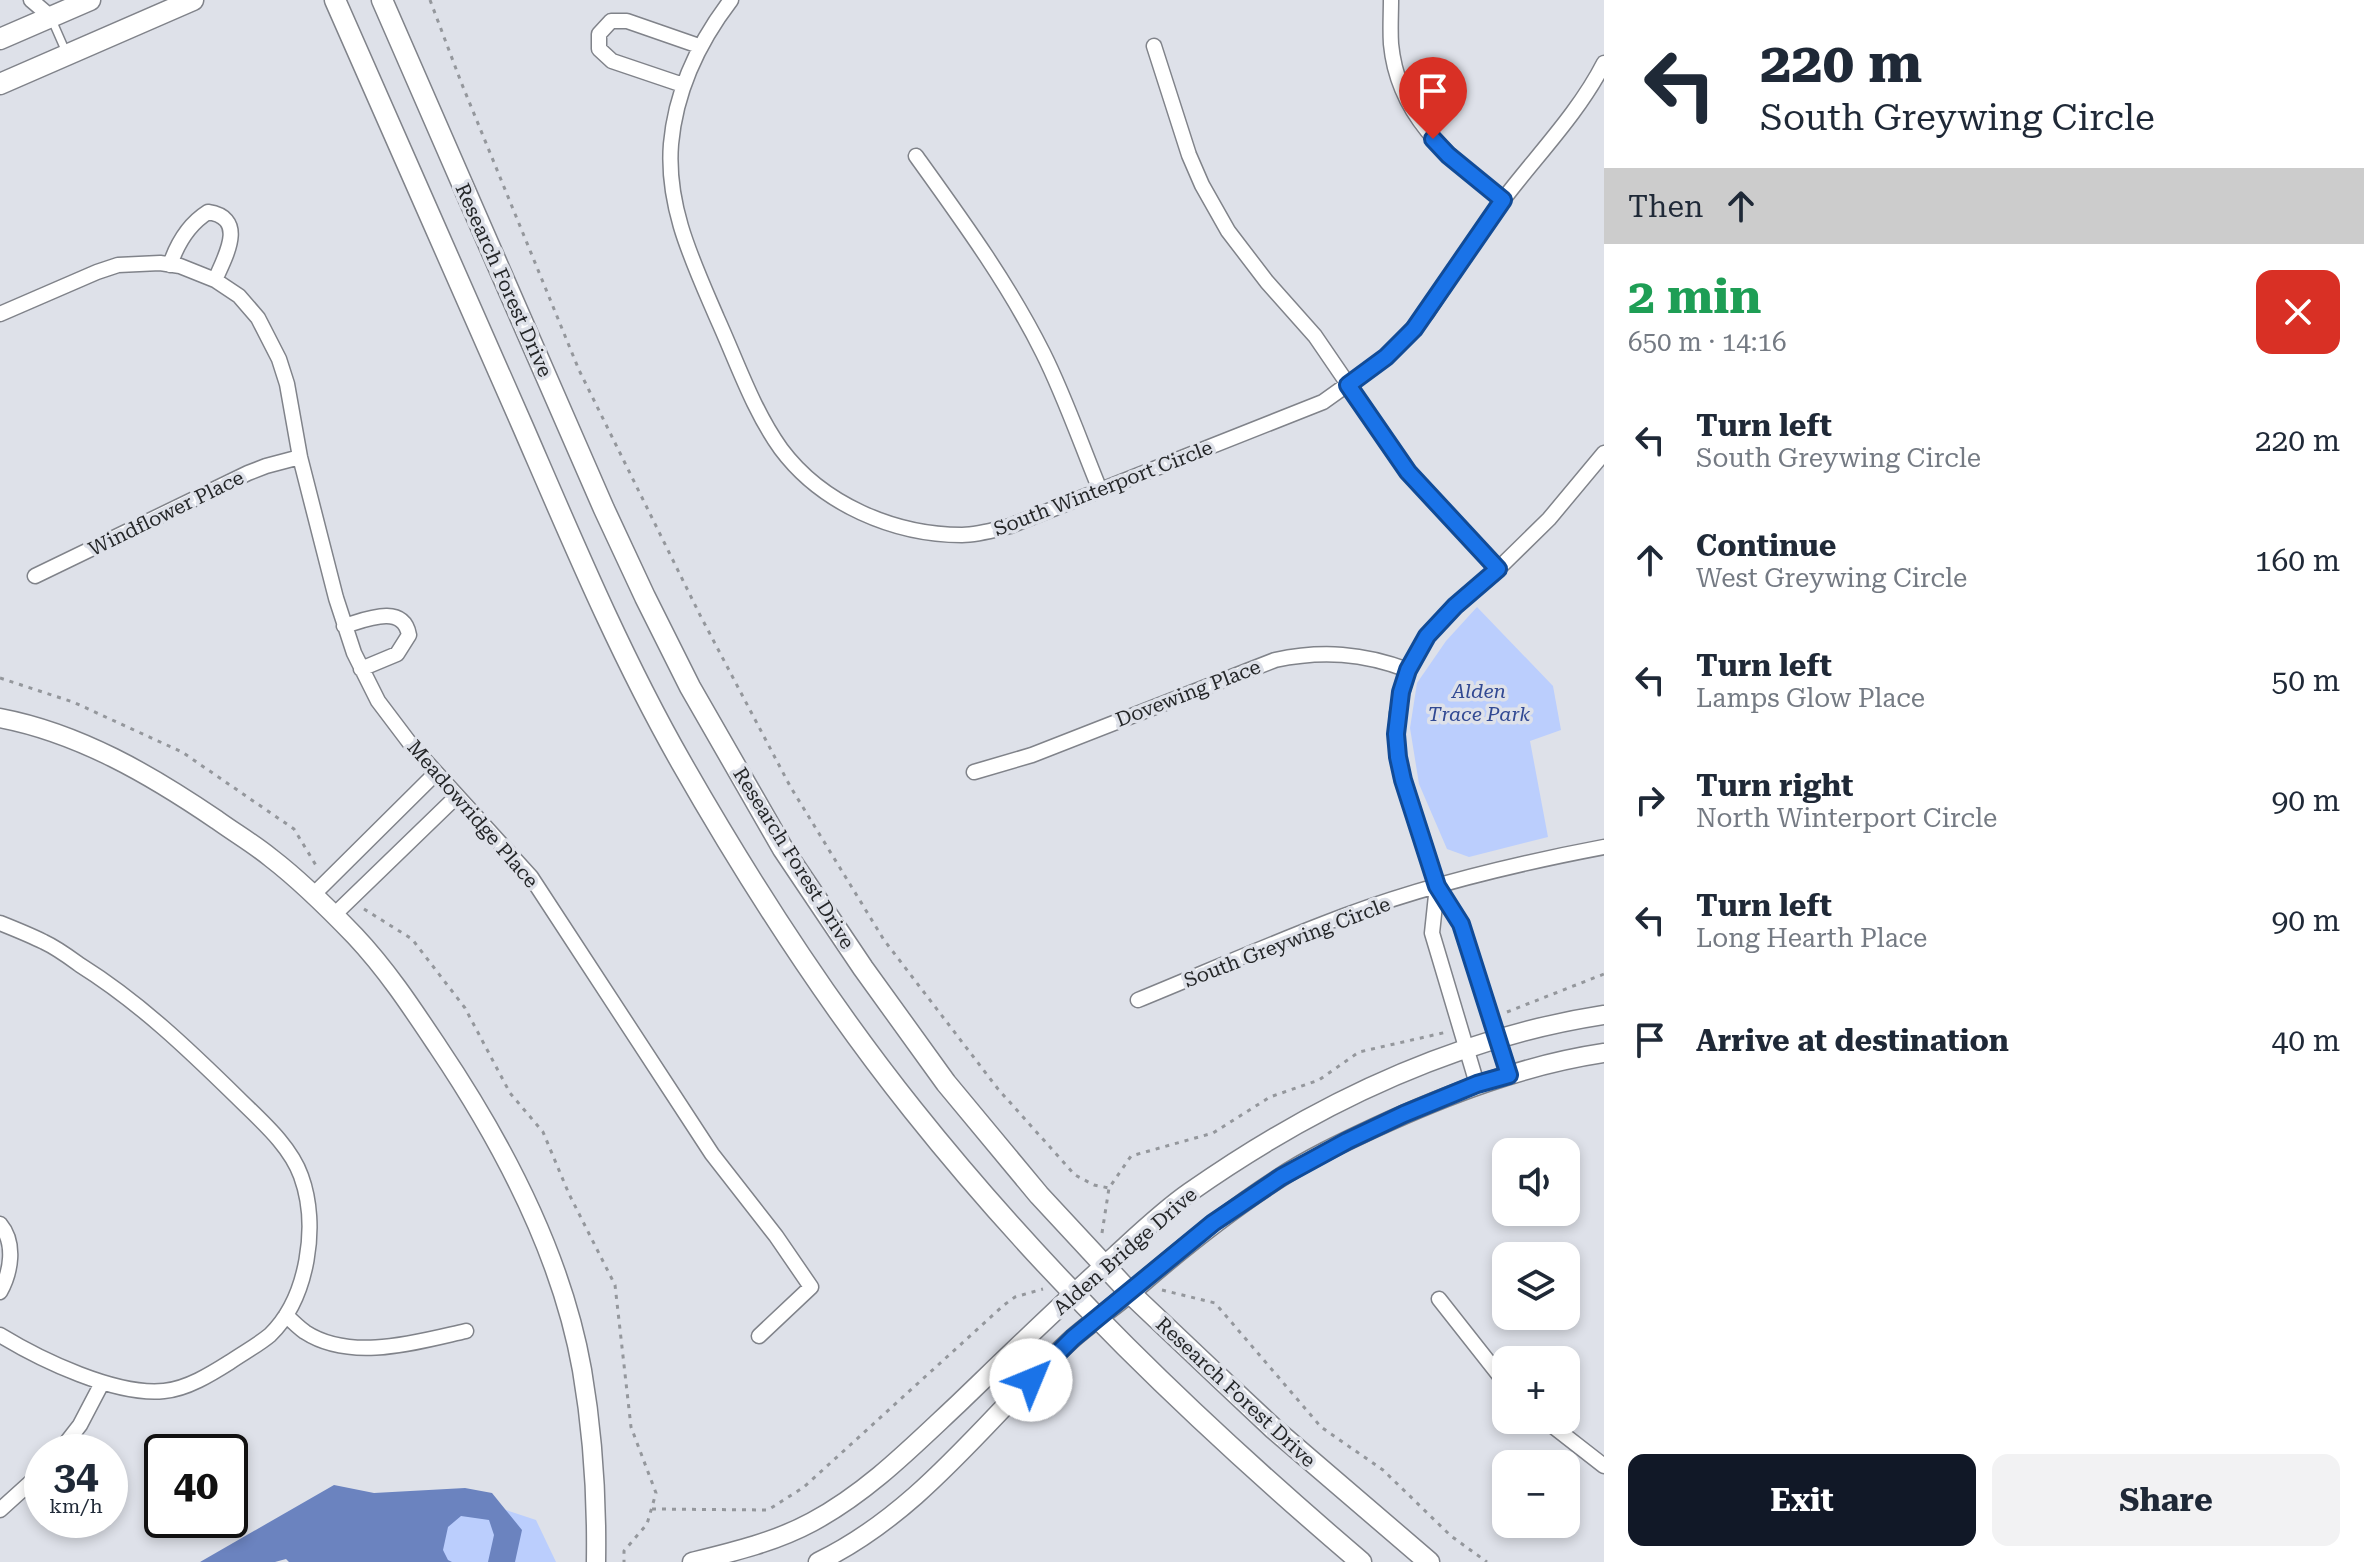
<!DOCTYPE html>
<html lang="en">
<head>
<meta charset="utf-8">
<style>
  body { margin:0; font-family:"Roboto Serif",serif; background:#f2f2f3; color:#1f2937; height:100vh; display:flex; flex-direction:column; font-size:30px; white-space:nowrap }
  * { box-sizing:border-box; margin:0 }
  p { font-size:26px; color:#747a83 }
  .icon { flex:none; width:44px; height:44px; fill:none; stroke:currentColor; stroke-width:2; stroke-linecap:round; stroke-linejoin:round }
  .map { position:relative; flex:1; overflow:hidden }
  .sheet { display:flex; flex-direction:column; background:#fff; width:760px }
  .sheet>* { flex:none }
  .hud { background:#fff; color:#1f2937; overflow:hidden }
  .buttons { position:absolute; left:1492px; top:1138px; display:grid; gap:16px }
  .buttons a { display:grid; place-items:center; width:88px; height:88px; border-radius:16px; background:#fff; box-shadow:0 4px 12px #0003; font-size:40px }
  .speed { position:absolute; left:24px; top:1434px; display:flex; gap:16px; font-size:40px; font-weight:700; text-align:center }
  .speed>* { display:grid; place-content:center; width:104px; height:104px; border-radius:50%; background:#fff; box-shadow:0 4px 12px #0003; line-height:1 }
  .speed small { font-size:20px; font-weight:400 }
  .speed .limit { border:4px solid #111; border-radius:12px; background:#fff; color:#111 }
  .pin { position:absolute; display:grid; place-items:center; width:68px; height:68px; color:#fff; margin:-82px -34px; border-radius:50% 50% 50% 0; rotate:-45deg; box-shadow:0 0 8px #0007 }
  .pin .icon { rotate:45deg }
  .me { position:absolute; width:88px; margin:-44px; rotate:45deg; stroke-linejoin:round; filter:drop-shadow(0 0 6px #0008) }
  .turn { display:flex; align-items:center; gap:28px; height:168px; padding:0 24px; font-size:36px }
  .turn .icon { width:104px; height:104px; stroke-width:2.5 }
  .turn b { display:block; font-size:56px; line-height:68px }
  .then { display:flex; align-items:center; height:76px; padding:0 24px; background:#0003; gap:16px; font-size:30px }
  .round { display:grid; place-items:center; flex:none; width:84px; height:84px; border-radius:16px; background:#f2f2f3 }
  .summary { display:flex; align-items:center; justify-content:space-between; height:136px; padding:0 24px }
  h1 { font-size:48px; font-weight:700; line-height:60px; color:#1e9e55 }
  .action { display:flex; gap:16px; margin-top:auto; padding:16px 24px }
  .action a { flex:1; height:92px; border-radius:16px; background:#111827; color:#fff; font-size:32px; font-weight:700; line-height:92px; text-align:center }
  .action a+a { background:#f2f2f3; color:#1f2937 }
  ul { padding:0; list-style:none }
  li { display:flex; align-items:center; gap:24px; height:120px; padding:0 24px }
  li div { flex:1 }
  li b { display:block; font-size:30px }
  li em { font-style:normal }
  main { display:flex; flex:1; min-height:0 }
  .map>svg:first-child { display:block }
</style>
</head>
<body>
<main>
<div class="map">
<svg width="1604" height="1562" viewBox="0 0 1604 1562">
  <rect width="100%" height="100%" fill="#dee1e9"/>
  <path fill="#bbcefd" d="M1477,607L1553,686L1561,730L1530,741L1548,837L1469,857L1447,849L1419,784L1410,728L1417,683L1446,641Z
    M491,1505L536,1520L556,1562H385L452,1508Z"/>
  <path fill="#6b83bf" d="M334,1485L374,1493L465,1488L492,1493L522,1530L515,1562H488L494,1535L489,1520L461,1516L448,1527L443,1550L448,1560L452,1562H289L286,1559L275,1562H200Z"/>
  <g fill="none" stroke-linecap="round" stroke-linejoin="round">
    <g stroke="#80838a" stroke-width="10">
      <path id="service" d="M52,20L66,52"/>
    </g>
    <g stroke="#80838a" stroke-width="17">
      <path id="minor" d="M31,0L51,17
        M731,0C698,43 676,89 671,144C666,207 693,262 717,318C737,362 753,410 781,449C822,504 894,535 962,535C978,535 994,530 1010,526L1323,402L1386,357L1427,313C1453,274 1477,233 1506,196C1539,153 1579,112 1604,63
        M1391,0C1391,14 1390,29 1391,44C1398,118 1450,157 1503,200
        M1154,46L1189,155L1202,185L1228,231L1267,282L1315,336L1408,472L1498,569
        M683,85L612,61L599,49V34L611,21H627L699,46
        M916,156C962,220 1008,283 1043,353C1065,397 1081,444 1100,490
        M170,265C177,244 189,224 208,212C248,218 225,257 215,280
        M0,314L97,272L118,265L160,263L180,266L215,280L239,296L258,318L279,359L287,384L300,457L336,598L354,653L378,701L412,746L531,877L712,1154L776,1236L811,1287L759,1336
        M35,576L248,473L266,466L300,457
        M344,626C365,620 403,603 409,635L397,654L361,669
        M974,772L1032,755L1275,660C1322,650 1363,653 1408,670
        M1437,886L1432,933L1477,1084
        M313,895L436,773
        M334,915L457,796
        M0,923C15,929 30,935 44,942C57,948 69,957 80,965C139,1002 188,1049 237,1097C260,1120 290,1145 301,1176C319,1225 308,1298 270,1335C258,1345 243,1353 230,1362C211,1374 187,1389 164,1391C116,1396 41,1360 0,1335
        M1138,1000C1199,975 1261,948 1323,924C1413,888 1509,865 1604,847
        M1509,1075L1461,924L1437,886L1403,780L1398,757L1396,734L1397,713L1408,670L1427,636L1455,606L1498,569L1549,519L1604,453
        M0,1224C16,1243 11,1272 0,1292
        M1439,1299L1506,1384
        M286,1315C292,1321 298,1327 305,1332C351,1362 417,1342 466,1331
        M1545,1420L1604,1466
        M59,1452L80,1425L102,1383
        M0,1510L42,1472"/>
    </g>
    <g stroke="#80838a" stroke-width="21">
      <path id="tertiary" d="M0,718C79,733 151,775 217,820C235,833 254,844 271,858C301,881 329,909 355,936C387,970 412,1008 438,1047C502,1142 562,1256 582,1370C593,1434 597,1497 596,1562
        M692,1562C733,1552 775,1542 812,1522C868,1492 912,1447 958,1404C1010,1354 1062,1303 1116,1255C1140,1233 1164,1210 1190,1192C1314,1105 1454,1038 1604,1015
        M818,1562C922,1512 989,1415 1072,1339C1095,1319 1120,1302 1143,1282C1186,1245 1230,1210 1278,1179C1308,1159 1342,1143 1374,1128C1448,1094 1524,1065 1604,1053"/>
    </g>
    <g stroke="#80838a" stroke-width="23">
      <path id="secondary" d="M335,0C398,142 460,285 523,427C572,540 620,655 681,762C750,883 826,1001 913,1110C1046,1277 1199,1424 1361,1562
        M382,0L604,509L645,597L690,687L783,849L863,968L946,1083L1039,1195L1130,1293L1225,1383L1274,1429L1429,1562
        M0,39L90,0
        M0,84L193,0"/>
    </g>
    <path stroke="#94979c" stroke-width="3" stroke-dasharray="4 6" stroke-linecap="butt" d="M430,0L461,82L579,370L700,615L790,786L884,940L998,1089L1075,1175L1094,1185L1109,1188
      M0,678L73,702L182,752L294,829L317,867
      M364,909L412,939L465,1008L510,1093L543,1132L569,1194L615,1285L631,1427L656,1493L647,1524L624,1551V1562
      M1507,1012L1604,974
      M1102,1233L1109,1188L1131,1156L1213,1133L1270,1097L1319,1080L1359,1052L1447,1032
      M1162,1290L1215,1303L1321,1427L1383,1470L1451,1536L1487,1562
      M652,1509L768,1510L804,1487L1004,1305L1015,1297L1043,1289"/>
    <use href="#service" stroke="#fff" stroke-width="7"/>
    <use href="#minor" stroke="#fff" stroke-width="14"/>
    <use href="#tertiary" stroke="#fff" stroke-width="18"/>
    <use href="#secondary" stroke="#fff" stroke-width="20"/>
  </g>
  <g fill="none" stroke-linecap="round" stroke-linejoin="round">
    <g stroke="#114b97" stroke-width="20">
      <path id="route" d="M1031,1380L1073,1338L1213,1223L1281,1177L1347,1141L1404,1114L1477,1084L1509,1075L1461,924L1437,886L1403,780L1398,757L1396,734L1401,692L1408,670L1427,636L1455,606L1498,569L1408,472L1348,385L1386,357L1414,329L1503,200L1448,155L1433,139"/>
    </g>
    <use href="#route" stroke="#1a73e8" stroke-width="14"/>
  </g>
  <g text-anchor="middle" stroke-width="7" stroke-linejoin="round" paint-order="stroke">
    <g font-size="20" fill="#252729" stroke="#dee1e9">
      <text transform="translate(504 280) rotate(66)" y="7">Research Forest Drive</text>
      <text transform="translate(1103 488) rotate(-21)" y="7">South Winterport Circle</text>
      <text transform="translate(166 513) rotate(-26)" y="7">Windflower Place</text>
      <text transform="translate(1188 693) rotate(-21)" y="7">Dovewing Place</text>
      <text transform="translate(473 814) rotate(49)" y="7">Meadowridge Place</text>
      <text transform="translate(794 858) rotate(58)" y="7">Research Forest Drive</text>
      <text transform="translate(1287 942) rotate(-21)" y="7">South Greywing Circle</text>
      <text transform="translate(1125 1251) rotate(-41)" y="7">Alden Bridge Drive</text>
      <text transform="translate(1236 1392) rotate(43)" y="7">Research Forest Drive</text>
    </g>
    <g font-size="20" font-style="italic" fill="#314993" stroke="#dee1e9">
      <text x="1479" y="698">Alden<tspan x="1479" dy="23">Trace Park</tspan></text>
    </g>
  </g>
</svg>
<div class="buttons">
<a><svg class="icon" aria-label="sound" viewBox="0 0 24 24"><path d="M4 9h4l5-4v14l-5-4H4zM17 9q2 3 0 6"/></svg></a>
<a><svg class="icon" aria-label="layers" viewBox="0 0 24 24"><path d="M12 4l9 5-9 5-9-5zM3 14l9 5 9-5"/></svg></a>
<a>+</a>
<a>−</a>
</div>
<div class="speed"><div>34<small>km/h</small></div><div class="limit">40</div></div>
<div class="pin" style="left:1433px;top:139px;background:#d93025"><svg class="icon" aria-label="arrive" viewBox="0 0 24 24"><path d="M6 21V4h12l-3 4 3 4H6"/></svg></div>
<svg class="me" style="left:1031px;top:1380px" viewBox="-20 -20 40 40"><circle r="19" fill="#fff"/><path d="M0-13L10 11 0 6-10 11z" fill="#1a73e8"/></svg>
</div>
<section class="sheet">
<div class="hud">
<div class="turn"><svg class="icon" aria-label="left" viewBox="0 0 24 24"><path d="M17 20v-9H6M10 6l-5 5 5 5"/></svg><div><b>220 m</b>South Greywing Circle</div></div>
<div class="then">Then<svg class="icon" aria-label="ahead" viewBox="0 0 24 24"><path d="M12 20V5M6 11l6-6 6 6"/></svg></div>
</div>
<div class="summary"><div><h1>2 min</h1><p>650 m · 14:16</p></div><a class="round" style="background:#d93025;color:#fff"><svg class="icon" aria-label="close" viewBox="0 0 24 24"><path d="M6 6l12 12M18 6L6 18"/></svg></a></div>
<ul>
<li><svg class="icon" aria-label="left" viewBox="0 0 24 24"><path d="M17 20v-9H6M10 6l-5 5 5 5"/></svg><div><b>Turn left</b><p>South Greywing Circle</p></div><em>220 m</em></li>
<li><svg class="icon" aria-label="ahead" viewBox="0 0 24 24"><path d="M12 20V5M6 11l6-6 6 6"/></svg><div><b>Continue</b><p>West Greywing Circle</p></div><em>160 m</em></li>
<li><svg class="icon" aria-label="left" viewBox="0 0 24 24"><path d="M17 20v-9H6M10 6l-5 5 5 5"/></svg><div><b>Turn left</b><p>Lamps Glow Place</p></div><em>50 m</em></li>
<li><svg class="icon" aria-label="right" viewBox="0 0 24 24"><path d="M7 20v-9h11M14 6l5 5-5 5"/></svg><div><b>Turn right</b><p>North Winterport Circle</p></div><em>90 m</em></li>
<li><svg class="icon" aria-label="left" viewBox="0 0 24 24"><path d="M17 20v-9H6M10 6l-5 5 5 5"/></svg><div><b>Turn left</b><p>Long Hearth Place</p></div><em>90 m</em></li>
<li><svg class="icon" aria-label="arrive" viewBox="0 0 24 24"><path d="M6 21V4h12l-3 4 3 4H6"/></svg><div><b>Arrive at destination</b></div><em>40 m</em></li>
</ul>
<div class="action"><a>Exit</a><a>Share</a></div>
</section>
</main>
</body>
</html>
